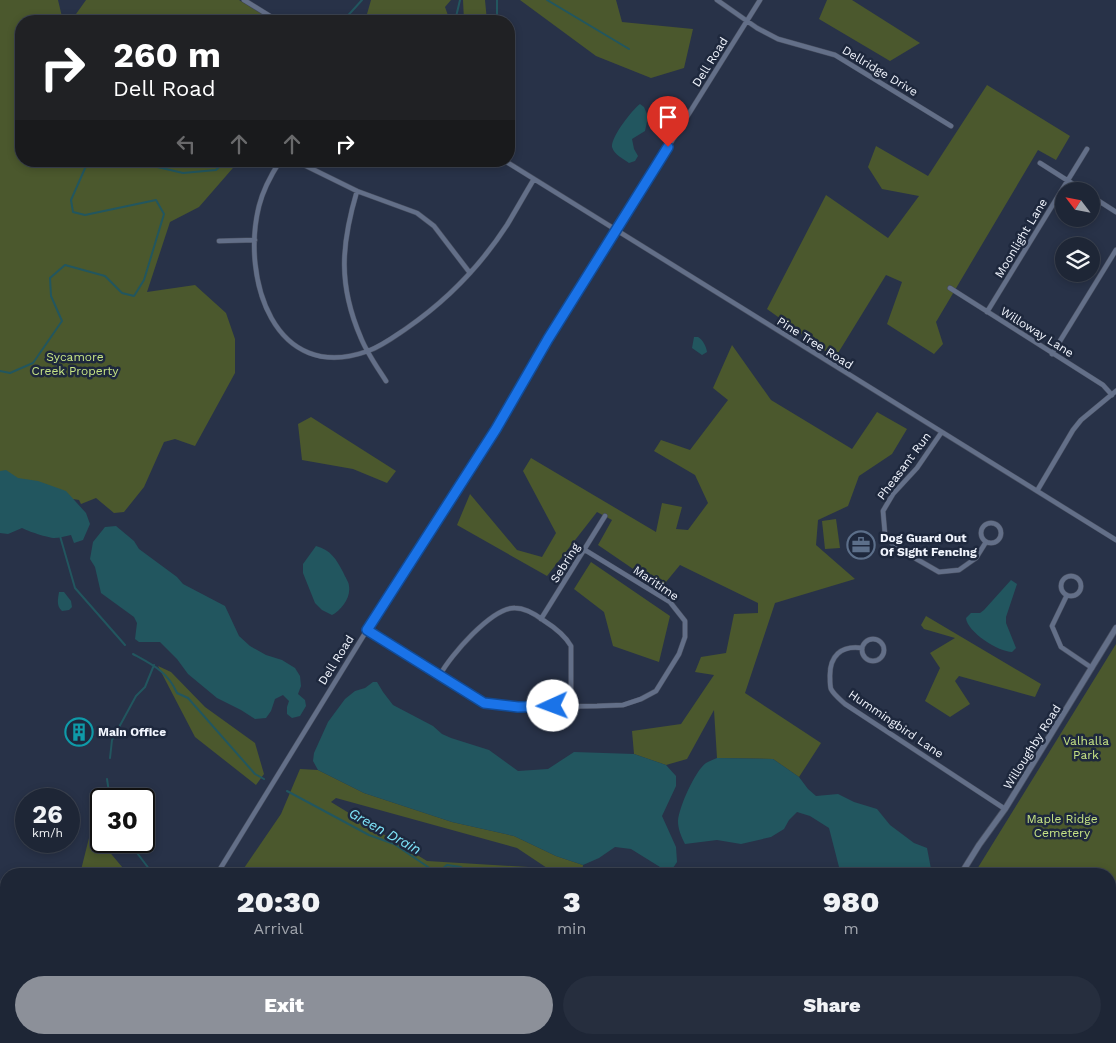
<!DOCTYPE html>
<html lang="en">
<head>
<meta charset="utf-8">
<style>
  body { margin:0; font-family:"Work Sans",sans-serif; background:#262e3e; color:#f1f3f6; height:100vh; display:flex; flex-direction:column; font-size:19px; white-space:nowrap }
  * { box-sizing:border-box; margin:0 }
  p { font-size:16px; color:#a1a5ad }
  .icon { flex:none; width:28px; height:28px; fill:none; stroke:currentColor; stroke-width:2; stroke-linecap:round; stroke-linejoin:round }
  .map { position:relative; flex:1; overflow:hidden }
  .details { position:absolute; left:0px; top:868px; width:1116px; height:176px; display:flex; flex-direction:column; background:#1e2636; border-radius:20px 20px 0 0; box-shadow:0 2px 8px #0003,0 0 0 1px #3c4351 }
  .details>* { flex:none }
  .top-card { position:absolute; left:15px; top:15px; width:500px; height:152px; border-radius:20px; box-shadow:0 2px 8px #0003,0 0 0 1px #3c4351; background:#202124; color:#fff; overflow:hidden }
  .needle { width:32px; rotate:302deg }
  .controls { position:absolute; left:1055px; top:182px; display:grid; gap:10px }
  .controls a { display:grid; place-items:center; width:45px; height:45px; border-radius:50%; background:#1e2636; box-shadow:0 2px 8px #0003,0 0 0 1px #3c4351; font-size:25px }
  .speed { position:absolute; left:15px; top:788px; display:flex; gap:10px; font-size:25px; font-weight:700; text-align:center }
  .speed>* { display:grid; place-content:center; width:65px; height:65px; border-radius:50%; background:#1e2636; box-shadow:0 2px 8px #0003,0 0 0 1px #3c4351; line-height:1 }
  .speed small { font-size:12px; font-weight:400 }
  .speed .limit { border:2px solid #111; border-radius:8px; background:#fff; color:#111 }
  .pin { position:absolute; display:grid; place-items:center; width:42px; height:42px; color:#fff; margin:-51px -21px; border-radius:50% 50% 50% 0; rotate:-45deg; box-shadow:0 0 5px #0007 }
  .pin .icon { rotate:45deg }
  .me { position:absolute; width:55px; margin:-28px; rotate:268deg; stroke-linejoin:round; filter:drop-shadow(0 0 4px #0008) }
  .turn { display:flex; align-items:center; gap:18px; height:105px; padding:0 15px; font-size:22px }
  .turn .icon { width:65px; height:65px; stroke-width:2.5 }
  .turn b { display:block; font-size:35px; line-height:42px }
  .lanes { display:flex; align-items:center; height:48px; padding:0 15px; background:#0003; justify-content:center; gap:25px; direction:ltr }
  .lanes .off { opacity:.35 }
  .eta { display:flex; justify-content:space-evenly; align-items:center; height:85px; text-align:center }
  .eta b { font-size:30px; font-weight:800; line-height:35px }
  .primary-button { display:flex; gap:10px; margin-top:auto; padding:10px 15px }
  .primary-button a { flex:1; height:58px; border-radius:30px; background:#8c9099; color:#fff; font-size:20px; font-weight:800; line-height:58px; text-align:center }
  .primary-button a+a { background:#262e3e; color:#f1f3f6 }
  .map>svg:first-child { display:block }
</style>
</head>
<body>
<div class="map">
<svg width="1116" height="1043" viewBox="0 0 1116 1043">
  <rect width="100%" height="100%" fill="#283248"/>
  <path fill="#4b582d" d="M0,0H58L63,21H21V161H239L199,207L170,222L147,292L195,285L226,313L235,339V373L195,446L175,439L164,442L144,487L124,512L114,513L96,498L81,504L79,500L0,487Z
    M86,0H239L273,21H71Z
    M371,0H451L445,7L450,21H365Z
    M463,0H485L487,21H464Z
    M520,0H616L622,22L693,29L684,68L651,78L596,56Z
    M827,0H852L920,43L890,61L819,19Z
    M987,85L1070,136L1056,160L1038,150L936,322L943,344L934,354L887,324L902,282L886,275L835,358L767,309L826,195L888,238L919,196L882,189L868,167L876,146L928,176Z
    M732,345L771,400L852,449L877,412L907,429L892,454L859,476L848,506L818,520L816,545L855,579L775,603L745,693L821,743L799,777L773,759L717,758L714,710L687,759L666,765L634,754L632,731L681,724L714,675L695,672L701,657L726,653L734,614L758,613V603L680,565L661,588L598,545L612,520L597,512L547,576L457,525L470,494L517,550L542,557L556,533L523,471L531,458L656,532L662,503L682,507L676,529L688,530L708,503L695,475L654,451L661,440L690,450L728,400L713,388Z
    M311,417L396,471L387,483L353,469L302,460L298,424Z
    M836,519L840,548L825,549L822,521Z
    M591,562L670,616L659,662L613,646L604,612L574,589Z
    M926,616L1041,684L1035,697L959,676L955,681L970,704L950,717L925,701L940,668L930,653L955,638L924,629L921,625Z
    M1116,644V1043H1095L1087,1038H1110V874H974Z
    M158,666L171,672L205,707L255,743L264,774L256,785L195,737Z
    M300,769L318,770L364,793L452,822L514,836L556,856L583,865L582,874H556L517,848L336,798L331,802L427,861L529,867L536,874H240L281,814Z
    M91,830L128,874H80Z
    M0,974L6,975V1003L0,1002Z
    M67,1038H107L104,1043H76Z"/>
  <path fill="#22565f" d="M640,104L644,107L648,117L645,131L632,139L634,149L638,156L635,161L629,163C624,159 614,155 612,147C611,137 632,110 640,104Z
    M694,337H698C703,340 706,346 707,352L702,355L692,348Z
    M6,470L18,478L38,481L66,491L86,513L90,524L83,540L74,543L71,535C65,536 59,538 54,538C49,538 27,531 22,528L8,534L0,533V471Z
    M116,526L134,541L139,549L177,577L183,584L225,606L239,636L250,646L266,655L282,660L295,668L300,676L301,686L298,694L305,700L306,706L300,716L292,718L287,714V707L289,701L283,695L275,699L271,711L266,718L255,719L241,710L217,698L188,674L177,659L160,642H139L135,639L137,623L134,617L101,593L95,567L90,559L93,542L105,527Z
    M316,546C331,550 336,559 343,572C345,577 349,582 349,586C351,598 341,610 332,615L322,610L315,603L303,573V564Z
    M1011,580L1017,584L1006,617V623L1016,648L1012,652C999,652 967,632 966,618L971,613H980L984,610Z
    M59,592H64L71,601L72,607L69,610L62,611C56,606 58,599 59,592Z
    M373,682H377L383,692L393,705L433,726L442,734L451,738L489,750L518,771L548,769L574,752L634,754L666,765L676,776V786L662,816L676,847L677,862L671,871L660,867L631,849L615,847L599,858L583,865L556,856L514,836L452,822L364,793L318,770L313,761L314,753L328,722L345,699L355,691L365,688Z
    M717,758L773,759L799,777L808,789L816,796L838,794L854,802L877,809L890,825L914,843L927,848L932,874H844L839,867L829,828L810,816L797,812L789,820L784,829L771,837L741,844L717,840L685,844C681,836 678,829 678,821C679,807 695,771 706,763C709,761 713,760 717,758Z"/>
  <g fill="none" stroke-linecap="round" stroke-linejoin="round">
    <path stroke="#22565f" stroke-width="2" d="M497,0V21
      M547,0L629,49
      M343,21L362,0
      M455,21L460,0
      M145,161L149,165L183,173L216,170L225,161
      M0,371L10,373L33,363L62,321L51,296L50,278L65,265L105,276L122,293L134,296L144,280L164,214L156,200L85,215L73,212L71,200L86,166V161
      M60,536L75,588L125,645
      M133,654C153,665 168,672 177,693L188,698L255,774L264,779
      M110,758L112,740L136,696L145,687L154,665
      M107,779L110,799
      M287,791L369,835L394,844L437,873L447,865L461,867L471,874
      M128,841L153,874
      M501,874L509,871H551L554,874"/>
    <g stroke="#474e5f" stroke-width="5.5">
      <path id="minor" d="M244,0L278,21
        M717,0L757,28L778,39L835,55L951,126
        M280,161C271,175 263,190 259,206C241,278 274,385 368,351C382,346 395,336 407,328C446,301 481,265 507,225C516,210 525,194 534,179
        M296,161L357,191L417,213L434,226L470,273
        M505,161L1116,540
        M1040,163L1084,191
        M357,191C341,245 338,285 361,338C367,353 377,367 386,381
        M1091,196L1116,212
        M219,241L255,240
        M950,288L1103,385L1112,395
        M987,312L1087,149
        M1052,354L1116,250
        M941,433L917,468L893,494L883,511L885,534L894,546L939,572L959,570L976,558L986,542
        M1037,491L1073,430L1081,420L1116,391
        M981 533a10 10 0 1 1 20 0a10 10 0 1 1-20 0Z
        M1061 586a10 10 0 1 1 20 0a10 10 0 1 1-20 0Z
        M1067,595L1052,626L1061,647L1092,668
        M541,619L605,516
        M367,630L485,703L518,707L597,706L623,705L641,699L656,691L679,654L685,637V621L670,602L585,550
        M862 650a11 11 0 1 1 22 0a11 11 0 1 1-22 0Z
        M862,648C841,645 829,656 830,678C830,681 830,686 831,689C834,695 841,700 845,704L1005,809
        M440,675C450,656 492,607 515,608C526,608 535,614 543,620C554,627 565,635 571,646V705
        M217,874L367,630L496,429L548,339L760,0
        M114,1043L117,1038"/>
    </g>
    <g stroke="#474e5f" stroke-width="7">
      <path id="tertiary" d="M961,874L979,845L1005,809L1116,628
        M858,1043L862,1038"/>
    </g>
    <use href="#minor" stroke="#636f88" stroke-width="4.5"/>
    <use href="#tertiary" stroke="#636f88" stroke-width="5.5"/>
    <path stroke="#bfc4d1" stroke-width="2" stroke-dasharray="9 9" stroke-linecap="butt" d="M0,942L6,943
      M667,1038L706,1043"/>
  </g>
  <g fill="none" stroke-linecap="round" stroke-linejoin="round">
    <g stroke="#114b97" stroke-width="12">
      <path id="route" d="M553,706L518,707L484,703L367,630L496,429L548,339L668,147"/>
    </g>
    <use href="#route" stroke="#1a73e8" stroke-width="9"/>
  </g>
  <defs>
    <g id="office-ring" transform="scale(1.4375)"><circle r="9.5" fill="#1e283d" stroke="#5c6f8a" stroke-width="1.5"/><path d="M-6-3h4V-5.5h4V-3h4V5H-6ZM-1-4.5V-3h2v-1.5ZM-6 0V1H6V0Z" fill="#5c6f8a"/></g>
    <g id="building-ring" transform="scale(1.4375)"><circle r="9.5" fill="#1e283d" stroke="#0f9aa8" stroke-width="1.5"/><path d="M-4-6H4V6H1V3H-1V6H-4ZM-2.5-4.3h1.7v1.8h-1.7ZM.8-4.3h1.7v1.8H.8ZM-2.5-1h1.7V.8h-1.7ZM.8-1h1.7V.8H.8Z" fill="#0f9aa8"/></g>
  </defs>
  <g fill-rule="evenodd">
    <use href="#office-ring" x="861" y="545"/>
    <use href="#building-ring" x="79" y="732"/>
  </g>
  <g text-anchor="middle" stroke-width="5" stroke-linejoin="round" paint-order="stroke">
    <g font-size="12" fill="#f0f4fd" stroke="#1e283d">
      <text transform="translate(710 62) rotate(-58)" y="4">Dell Road</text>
      <text transform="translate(880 71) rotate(31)" y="4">Dellridge Drive</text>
      <text transform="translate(1021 238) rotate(-59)" y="4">Moonlight Lane</text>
      <text transform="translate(1037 332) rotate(32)" y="4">Willoway Lane</text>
      <text transform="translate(815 343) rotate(32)" y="4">Pine Tree Road</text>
      <text transform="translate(904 466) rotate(-53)" y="4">Pheasant Run</text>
      <text transform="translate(565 563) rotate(-58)" y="4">Sebring</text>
      <text transform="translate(656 583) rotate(34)" y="4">Maritime</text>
      <text transform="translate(336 660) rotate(-58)" y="4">Dell Road</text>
      <text transform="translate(896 724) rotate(34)" y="4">Hummingbird Lane</text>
      <text transform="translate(1032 747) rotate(-58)" y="4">Willoughby Road</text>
    </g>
    <g font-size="12" fill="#c7e485" stroke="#1e283d">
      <text x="75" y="361">Sycamore<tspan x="75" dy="14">Creek Property</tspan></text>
      <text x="1086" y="745">Valhalla<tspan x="1086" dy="14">Park</tspan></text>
      <text x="1062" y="823">Maple Ridge<tspan x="1062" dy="14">Cemetery</tspan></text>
    </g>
    <g font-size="12" font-weight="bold" fill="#f0f4fd" stroke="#1e283d" text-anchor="start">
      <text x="880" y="542">Dog Guard Out<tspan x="880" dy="14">Of Sight Fencing</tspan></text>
      <text x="98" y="736">Main Office</text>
    </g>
    <g font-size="14" font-style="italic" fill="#7ee4f9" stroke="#1e283d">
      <text transform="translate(385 831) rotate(29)" y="5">Green Drain</text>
    </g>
  </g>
</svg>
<div class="controls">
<a><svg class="needle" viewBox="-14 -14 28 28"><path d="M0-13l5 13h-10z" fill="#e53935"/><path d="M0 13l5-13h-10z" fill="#a1a5ad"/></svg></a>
<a><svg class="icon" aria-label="layers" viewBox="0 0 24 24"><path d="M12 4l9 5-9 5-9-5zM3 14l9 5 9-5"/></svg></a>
</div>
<div class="speed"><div>26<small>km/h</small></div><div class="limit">30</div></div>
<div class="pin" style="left:668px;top:147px;background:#d93025"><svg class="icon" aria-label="arrive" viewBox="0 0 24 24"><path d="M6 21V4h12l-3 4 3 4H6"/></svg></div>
<svg class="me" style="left:553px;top:706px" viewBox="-20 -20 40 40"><circle r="19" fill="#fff"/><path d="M0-13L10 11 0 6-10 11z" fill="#1a73e8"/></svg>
<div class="top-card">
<div class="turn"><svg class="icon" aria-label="right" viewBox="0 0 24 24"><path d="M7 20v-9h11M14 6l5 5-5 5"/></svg><div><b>260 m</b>Dell Road</div></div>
<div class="lanes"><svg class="icon off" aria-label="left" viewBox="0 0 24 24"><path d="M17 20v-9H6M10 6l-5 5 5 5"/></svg><svg class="icon off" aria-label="ahead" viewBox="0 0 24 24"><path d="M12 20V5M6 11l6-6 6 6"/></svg><svg class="icon off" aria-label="ahead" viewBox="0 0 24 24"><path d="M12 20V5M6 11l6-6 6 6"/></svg><svg class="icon" aria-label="right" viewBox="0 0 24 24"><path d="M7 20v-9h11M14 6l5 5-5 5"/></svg></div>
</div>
<section class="details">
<div class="eta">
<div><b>20:30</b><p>Arrival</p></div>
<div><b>3</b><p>min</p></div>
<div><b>980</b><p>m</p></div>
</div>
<div class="primary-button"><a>Exit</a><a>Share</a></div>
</section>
</div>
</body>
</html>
